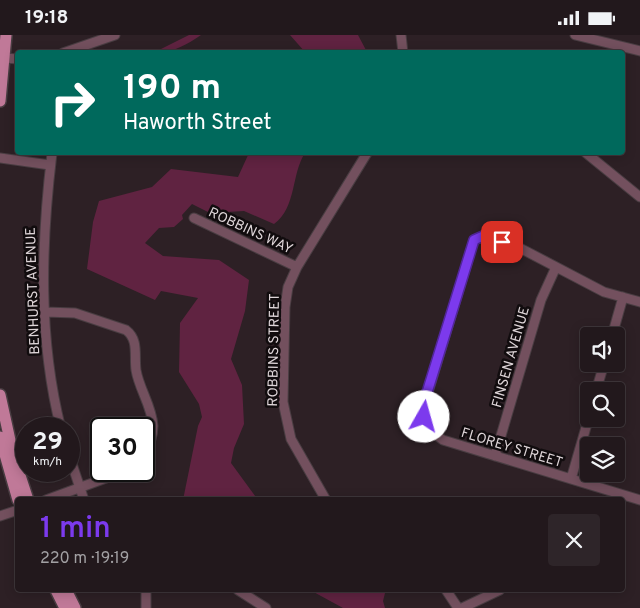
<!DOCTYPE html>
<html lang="en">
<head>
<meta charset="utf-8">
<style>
  body { margin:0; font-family:Overpass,sans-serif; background:#2e2529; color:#f1f3f6; height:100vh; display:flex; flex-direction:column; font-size:19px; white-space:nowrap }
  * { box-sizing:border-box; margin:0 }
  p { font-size:16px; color:#a2a0a3 }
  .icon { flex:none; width:28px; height:28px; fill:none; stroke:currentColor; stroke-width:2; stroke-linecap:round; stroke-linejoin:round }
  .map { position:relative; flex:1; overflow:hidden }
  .details { position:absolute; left:15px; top:462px; width:610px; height:95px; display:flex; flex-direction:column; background:#22181c; border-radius:5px; box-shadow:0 2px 12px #0003,0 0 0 1px #3f373b }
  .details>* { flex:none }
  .guide { position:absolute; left:15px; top:15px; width:610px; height:105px; border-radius:5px; box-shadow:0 2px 12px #0003,0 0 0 1px #3f373b; background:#00695c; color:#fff; overflow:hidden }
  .controls { position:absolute; left:580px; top:292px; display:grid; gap:10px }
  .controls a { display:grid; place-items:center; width:45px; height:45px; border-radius:5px; background:#22181c; box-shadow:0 2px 12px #0003,0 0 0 1px #3f373b; font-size:25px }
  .speed { position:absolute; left:15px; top:382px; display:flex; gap:10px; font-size:25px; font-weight:700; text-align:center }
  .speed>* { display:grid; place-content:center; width:65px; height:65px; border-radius:50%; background:#22181c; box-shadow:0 2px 12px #0003,0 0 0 1px #3f373b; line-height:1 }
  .speed small { font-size:12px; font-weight:400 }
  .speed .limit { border:2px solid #111; border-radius:8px; background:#fff; color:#111 }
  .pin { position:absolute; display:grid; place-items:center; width:42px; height:42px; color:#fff; margin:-21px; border-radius:10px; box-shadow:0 2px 8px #0006 }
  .me { position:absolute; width:55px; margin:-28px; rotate:7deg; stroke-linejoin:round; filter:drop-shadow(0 0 4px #0008) }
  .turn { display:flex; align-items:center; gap:18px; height:105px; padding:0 25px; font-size:22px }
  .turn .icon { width:65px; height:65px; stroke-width:2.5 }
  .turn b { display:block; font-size:35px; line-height:42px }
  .round { display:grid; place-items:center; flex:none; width:52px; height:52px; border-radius:5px; background:#2e2529 }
  .summary { display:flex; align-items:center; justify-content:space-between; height:85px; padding:0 25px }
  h1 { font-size:30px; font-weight:600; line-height:38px; color:#7c3aed }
  .status { display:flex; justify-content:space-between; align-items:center; height:35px; padding:0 25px; background:#22181c; direction:ltr }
  .status svg { height:14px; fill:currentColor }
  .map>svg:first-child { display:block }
</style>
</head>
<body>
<div class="status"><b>19:18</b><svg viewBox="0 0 49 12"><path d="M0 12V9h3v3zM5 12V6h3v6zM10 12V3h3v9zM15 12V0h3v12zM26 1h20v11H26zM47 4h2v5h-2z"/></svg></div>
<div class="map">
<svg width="640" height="573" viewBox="0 0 640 573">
  <rect width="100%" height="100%" fill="#2d2025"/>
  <path fill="#602341" d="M189,0H201C186,10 173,18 155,17Z
    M290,0H358L367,17H305Z
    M249,118H305C291,139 297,172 274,189L244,176L210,178L192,169L182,180L183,184L174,192L159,193L145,208L163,221L219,225L249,245L245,276L231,324L242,350L244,389L234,413L231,428L258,465H183L198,391L202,382L199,369L179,337L180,288L198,263L161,256L155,265L87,234L93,187L99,166L152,152L171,134L238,142Z
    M310,555H381L385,558L383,566L385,573H343Z"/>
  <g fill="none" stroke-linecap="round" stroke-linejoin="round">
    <g stroke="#493d42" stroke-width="11">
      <path id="minor" d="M401,0L403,18
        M575,0L640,16
        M63,18L115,0
        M4,23L18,24
        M52,118C41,209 38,303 61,394
        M586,118L640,162
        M0,123L50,130
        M194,183L297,232
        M640,267L604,257L518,212L485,201L474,205L423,374C424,388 431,397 443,405L640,465
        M45,277L75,278L126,295C139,305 134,320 136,335C139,354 152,371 153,391C153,401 149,413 144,420
        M612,301L623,262
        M596,356L604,329
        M69,420L84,465
        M495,421L541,265L556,232
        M571,444L589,382
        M46,465L125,436
        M326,465L291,404L283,367L285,272L288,252L297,232L367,118
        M0,481L18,475
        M146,555V573
        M238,555L266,573
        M446,555L458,573
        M462,573L500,555"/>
    </g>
    <g stroke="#493d42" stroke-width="14">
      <path id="major" d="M0,66L6,0
        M0,360L13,419L28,465
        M0,402L18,465
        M56,555L65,573
        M66,555L75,573"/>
    </g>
    <use href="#minor" stroke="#73505e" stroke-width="9"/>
    <use href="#major" stroke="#c07998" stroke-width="11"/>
  </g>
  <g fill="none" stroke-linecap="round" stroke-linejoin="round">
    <g stroke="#51269a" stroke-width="12">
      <path id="route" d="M424,382L425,364L474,205L483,201L502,207"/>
    </g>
    <use href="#route" stroke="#7c3aed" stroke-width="9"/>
  </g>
  <g text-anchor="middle" stroke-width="5" stroke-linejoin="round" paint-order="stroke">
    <g font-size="14" fill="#ded5d8" stroke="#110c0e">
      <text transform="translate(251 195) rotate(25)" y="5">ROBBINS WAY</text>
      <text transform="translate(32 256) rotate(-92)" y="5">BENHURST AVENUE</text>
      <text transform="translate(273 315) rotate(-89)" y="5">ROBBINS STREET</text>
      <text transform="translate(510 322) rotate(-74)" y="5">FINSEN AVENUE</text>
      <text transform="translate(512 412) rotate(17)" y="5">FLOREY STREET</text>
    </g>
  </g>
</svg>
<div class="controls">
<a><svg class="icon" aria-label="sound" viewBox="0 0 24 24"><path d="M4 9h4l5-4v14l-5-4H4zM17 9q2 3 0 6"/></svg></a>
<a><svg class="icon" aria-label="search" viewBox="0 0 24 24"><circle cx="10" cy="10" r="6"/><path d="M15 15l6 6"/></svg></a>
<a><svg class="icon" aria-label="layers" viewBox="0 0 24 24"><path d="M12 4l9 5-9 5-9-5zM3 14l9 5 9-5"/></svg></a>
</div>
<div class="speed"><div>29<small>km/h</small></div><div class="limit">30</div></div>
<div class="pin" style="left:502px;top:207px;background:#d93025"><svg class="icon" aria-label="arrive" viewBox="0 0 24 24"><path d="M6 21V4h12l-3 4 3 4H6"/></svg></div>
<svg class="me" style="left:424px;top:382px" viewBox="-20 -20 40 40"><circle r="19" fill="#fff"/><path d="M0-13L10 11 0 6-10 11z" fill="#7c3aed"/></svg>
<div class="guide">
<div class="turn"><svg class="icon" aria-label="right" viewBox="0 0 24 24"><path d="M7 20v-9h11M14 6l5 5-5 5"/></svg><div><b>190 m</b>Haworth Street</div></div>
</div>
<section class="details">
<div class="summary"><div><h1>1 min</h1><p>220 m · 19:19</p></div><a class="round"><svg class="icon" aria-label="close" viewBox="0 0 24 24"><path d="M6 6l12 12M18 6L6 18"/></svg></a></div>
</section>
</div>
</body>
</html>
